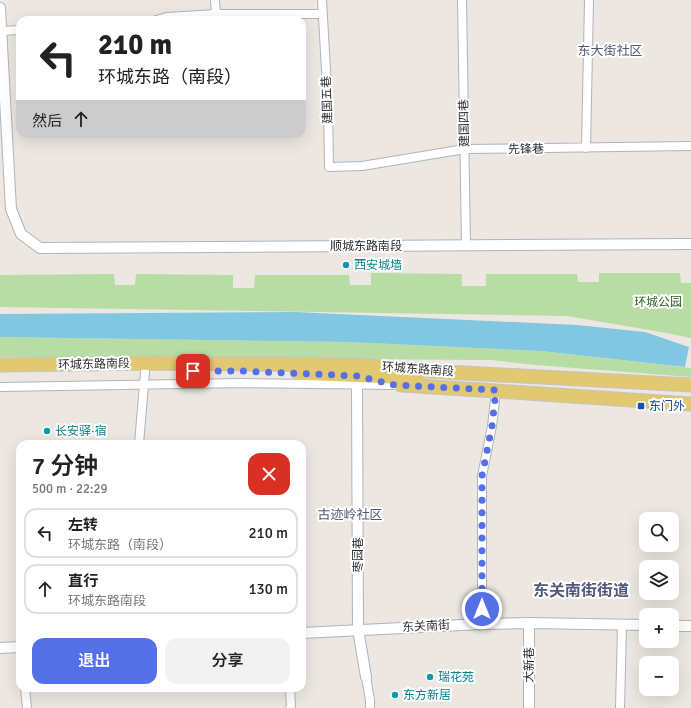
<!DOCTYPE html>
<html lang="zh">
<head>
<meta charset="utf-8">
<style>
  body { margin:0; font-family:Signika,"Noto Sans SC",sans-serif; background:#f2f2f2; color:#222; height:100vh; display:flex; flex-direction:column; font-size:15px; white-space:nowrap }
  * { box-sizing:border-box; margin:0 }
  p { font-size:13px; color:#767676 }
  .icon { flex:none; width:22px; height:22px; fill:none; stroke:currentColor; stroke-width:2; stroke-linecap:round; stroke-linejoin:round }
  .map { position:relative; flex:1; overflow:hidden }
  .side { position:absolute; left:16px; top:440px; width:290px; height:252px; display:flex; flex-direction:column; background:#fff; border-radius:12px; box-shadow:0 4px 16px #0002 }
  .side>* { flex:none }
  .banner { position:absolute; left:16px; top:16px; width:290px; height:122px; border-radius:12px; box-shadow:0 4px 16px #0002; background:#fff; color:#222; overflow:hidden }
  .buttons { position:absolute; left:639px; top:512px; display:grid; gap:8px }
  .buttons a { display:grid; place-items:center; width:40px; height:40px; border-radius:8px; background:#fff; box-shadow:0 4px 16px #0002; font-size:20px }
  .pin { position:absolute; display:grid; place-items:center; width:34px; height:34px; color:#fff; margin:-17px; border-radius:8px; box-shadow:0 2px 6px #0006 }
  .me { position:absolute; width:44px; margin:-22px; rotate:0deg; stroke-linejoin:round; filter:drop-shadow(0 0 3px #0008) }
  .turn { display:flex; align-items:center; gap:14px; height:84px; padding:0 16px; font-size:18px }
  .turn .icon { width:52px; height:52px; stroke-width:2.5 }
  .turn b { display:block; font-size:28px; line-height:34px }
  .then { display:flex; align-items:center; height:38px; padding:0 16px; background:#0003; gap:8px; font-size:15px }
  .round { display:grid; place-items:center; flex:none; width:42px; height:42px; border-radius:12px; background:#f2f2f2 }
  .headline { display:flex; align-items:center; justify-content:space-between; height:68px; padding:0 16px }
  h1 { font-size:24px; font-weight:600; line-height:30px }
  .button { display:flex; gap:8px; margin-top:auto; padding:8px 16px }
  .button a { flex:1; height:46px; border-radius:12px; background:#556fe6; color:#fff; font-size:16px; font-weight:600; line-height:46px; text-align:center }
  .button a+a { background:#f2f2f2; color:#222 }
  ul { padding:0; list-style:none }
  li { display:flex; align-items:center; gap:12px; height:50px; margin:0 8px 6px; padding:0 8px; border:2px solid #e0e0e0; border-radius:12px }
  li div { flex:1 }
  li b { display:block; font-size:15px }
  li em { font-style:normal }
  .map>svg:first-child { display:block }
</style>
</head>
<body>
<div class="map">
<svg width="691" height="708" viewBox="0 0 691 708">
  <rect width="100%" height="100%" fill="#ece7e1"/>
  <path fill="#b7dca4" d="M371,273L462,274V286H486V274H577L578,282H599V273H680L681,283H691V338L661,332L567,316L0,307V275L114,274L115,285H135L136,274L233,275V288H254L255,275H349L350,285H371Z
    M0,337L348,342L541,351L691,368V377L536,365L491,360L0,357Z"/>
  <path fill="#81c7e1" d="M295,312L577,325L645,332L689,347L685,367L541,351L348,342L0,337V314Z"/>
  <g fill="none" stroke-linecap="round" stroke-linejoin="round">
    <g stroke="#b1b3bb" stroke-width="10">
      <path id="minor" d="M215,0L216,14
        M322,0L328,105L329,167L362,166L465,149L691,146
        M462,0L466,245
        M156,20L167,17L216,14H322
        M1,31L20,30
        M586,148L589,0
        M0,387L244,383L394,385
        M139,444L145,372
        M482,624V476L492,426L496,391
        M366,677L370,700V708
        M25,688L27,708
        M290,708L291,706L290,688
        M620,708L622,625"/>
    </g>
    <g stroke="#b1b3bb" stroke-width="12">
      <path id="tertiary" d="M0,8L11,209L21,234L40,248L691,244
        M357,385L358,629L366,677
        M529,623V708
        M672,626H691
        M302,633L482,624L529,623L646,625
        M0,648L20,647"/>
    </g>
    <g stroke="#c4c4c4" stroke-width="15">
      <path id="primary" d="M0,365L152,363L357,365L427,371L691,385
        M298,373L416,378
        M401,385L496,391L691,404"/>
    </g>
    <use href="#minor" stroke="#fff" stroke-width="8"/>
    <use href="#tertiary" stroke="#fff" stroke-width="10"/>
    <use href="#primary" stroke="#e1c871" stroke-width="13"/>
  </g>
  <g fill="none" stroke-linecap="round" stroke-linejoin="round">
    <path stroke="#556fe6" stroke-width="7" stroke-dasharray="0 12.6" d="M193,371H241L358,376L394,385L496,390L492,426L482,476V609"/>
  </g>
  <g fill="#0f9aa8" stroke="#fff" stroke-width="1.5">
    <circle cx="346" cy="265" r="4"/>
    <circle cx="47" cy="431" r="4"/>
    <circle cx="430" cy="677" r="4"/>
    <circle cx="395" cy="695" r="4"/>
  </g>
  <rect fill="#1a4fb4" stroke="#fff" stroke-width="1.5" x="637" y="402" width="8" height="8" rx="2"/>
  <g text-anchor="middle" stroke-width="4" stroke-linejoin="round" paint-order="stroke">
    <g font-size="12" fill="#2d2d2d" stroke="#fff">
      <text transform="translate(327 100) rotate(-92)" y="4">建国五巷</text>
      <text transform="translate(464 123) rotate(-91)" y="4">建国四巷</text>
      <text transform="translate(526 149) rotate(-1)" y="4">先锋巷</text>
      <text x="366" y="250">顺城东路南段</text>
      <text transform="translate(94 364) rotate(-1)" y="4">环城东路南段</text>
      <text transform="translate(418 369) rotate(4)" y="4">环城东路南段</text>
      <text transform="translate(358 555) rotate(-90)" y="4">枣园巷</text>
      <text transform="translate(426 626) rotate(-3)" y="4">东关南街</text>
      <text transform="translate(529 665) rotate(-90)" y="4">大新巷</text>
    </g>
    <g font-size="12" fill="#0d838f" stroke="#fff" text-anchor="start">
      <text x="354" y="269">西安城墙</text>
      <text x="55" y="435">长安驿·宿</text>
      <text x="438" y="681">瑞花苑</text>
      <text x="403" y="699">东方新居</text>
    </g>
    <g font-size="12" fill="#306324" stroke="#fff">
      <text x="658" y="306">环城公园</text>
    </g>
    <g font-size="12" fill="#164399" stroke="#fff" text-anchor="start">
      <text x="649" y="410">东门外</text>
    </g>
    <g font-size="13" fill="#525879" stroke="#fff">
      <text x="610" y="55">东大街社区</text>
      <text x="350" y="519">古迹岭社区</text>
    </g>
    <g font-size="16" font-weight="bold" fill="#525879" stroke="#fff">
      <text x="581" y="596">东关南街街道</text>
    </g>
  </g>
</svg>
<div class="buttons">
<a><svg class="icon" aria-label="search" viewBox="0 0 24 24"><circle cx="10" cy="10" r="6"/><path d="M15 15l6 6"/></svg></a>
<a><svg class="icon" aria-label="layers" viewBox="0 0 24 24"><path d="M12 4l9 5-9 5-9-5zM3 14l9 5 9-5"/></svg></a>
<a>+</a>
<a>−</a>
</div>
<div class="pin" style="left:193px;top:371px;background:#d93025"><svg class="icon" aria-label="arrive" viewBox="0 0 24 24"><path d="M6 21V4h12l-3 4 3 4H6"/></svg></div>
<svg class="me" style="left:482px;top:609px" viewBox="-20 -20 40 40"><circle r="17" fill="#556fe6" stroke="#fff" stroke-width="3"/><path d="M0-11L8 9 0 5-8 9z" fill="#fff"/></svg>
<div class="banner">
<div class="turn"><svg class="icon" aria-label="left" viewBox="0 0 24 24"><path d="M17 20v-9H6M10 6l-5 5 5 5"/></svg><div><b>210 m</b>环城东路（南段）</div></div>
<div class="then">然后<svg class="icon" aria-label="ahead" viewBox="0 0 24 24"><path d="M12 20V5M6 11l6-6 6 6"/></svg></div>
</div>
<section class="side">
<div class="headline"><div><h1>7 分钟</h1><p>500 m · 22:29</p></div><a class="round" style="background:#d93025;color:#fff"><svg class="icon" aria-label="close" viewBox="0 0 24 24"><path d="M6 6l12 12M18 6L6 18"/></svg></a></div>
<ul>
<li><svg class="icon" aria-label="left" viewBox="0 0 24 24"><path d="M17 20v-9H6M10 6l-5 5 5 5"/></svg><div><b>左转</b><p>环城东路（南段）</p></div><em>210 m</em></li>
<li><svg class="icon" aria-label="ahead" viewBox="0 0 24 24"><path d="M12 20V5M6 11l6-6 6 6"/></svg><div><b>直行</b><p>环城东路南段</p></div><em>130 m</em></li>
</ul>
<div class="button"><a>退出</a><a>分享</a></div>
</section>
</div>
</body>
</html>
